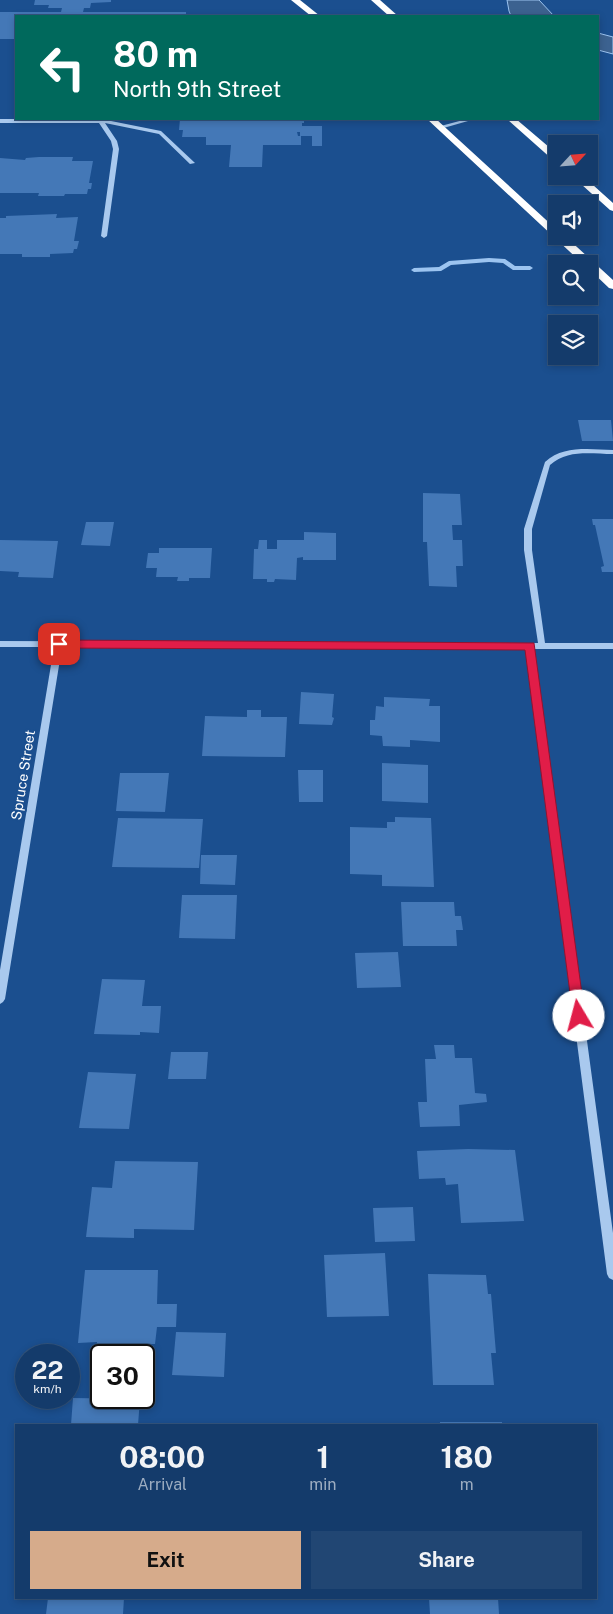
<!DOCTYPE html>
<html lang="en">
<head>
<meta charset="utf-8">
<style>
  body { margin:0; font-family:"Public Sans",sans-serif; background:#214673; color:#f1f3f6; height:100vh; display:flex; flex-direction:column; font-size:19px; white-space:nowrap }
  * { box-sizing:border-box; margin:0 }
  p { font-size:16px; color:#9dadc1 }
  .icon { flex:none; width:28px; height:28px; fill:none; stroke:currentColor; stroke-width:2; stroke-linecap:round; stroke-linejoin:round }
  .map { position:relative; flex:1; overflow:hidden }
  .sheet { position:absolute; left:15px; top:1424px; width:582px; height:175px; display:flex; flex-direction:column; background:#143b6b; border-radius:0px; box-shadow:0 2px 8px #0003,0 0 0 1px #33557e }
  .sheet>* { flex:none }
  .hud { position:absolute; left:15px; top:15px; width:584px; height:105px; border-radius:0px; box-shadow:0 2px 8px #0003,0 0 0 1px #33557e; background:#00695c; color:#fff; overflow:hidden }
  .needle { width:32px; rotate:64deg }
  .buttons { position:absolute; left:548px; top:135px; display:grid; gap:10px }
  .buttons a { display:grid; place-items:center; width:50px; height:50px; border-radius:0px; background:#143b6b; box-shadow:0 2px 8px #0003,0 0 0 1px #33557e; font-size:25px }
  .speed { position:absolute; left:15px; top:1344px; display:flex; gap:10px; font-size:25px; font-weight:700; text-align:center }
  .speed>* { display:grid; place-content:center; width:65px; height:65px; border-radius:50%; background:#143b6b; box-shadow:0 2px 8px #0003,0 0 0 1px #33557e; line-height:1 }
  .speed small { font-size:12px; font-weight:400 }
  .speed .limit { border:2px solid #111; border-radius:8px; background:#fff; color:#111 }
  .pin { position:absolute; display:grid; place-items:center; width:42px; height:42px; color:#fff; margin:-21px; border-radius:10px; box-shadow:0 2px 8px #0006 }
  .me { position:absolute; width:55px; margin:-28px; rotate:352deg; stroke-linejoin:round; filter:drop-shadow(0 0 4px #0008) }
  .turn { display:flex; align-items:center; gap:18px; height:105px; padding:0 15px; font-size:22px }
  .turn .icon { width:65px; height:65px; stroke-width:2.5 }
  .turn b { display:block; font-size:35px; line-height:42px }
  .eta { display:flex; justify-content:space-evenly; align-items:center; height:85px; text-align:center }
  .eta b { font-size:30px; font-weight:700; line-height:35px }
  .button { display:flex; gap:10px; margin-top:auto; padding:10px 15px }
  .button a { flex:1; height:58px; border-radius:0px; background:#d6ab8b; color:#111; font-size:20px; font-weight:700; line-height:58px; text-align:center }
  .button a+a { background:#214673; color:#f1f3f6 }
  .map>svg:first-child { display:block }
</style>
</head>
<body>
<div class="map">
<svg width="613" height="1614" viewBox="0 0 613 1614">
  <rect width="100%" height="100%" fill="#1b4f8f"/>
  <path fill="#3c6290" stroke="#9cc4f0" d="M507,0H539L554,16H511L509,11Z
    M598,33L613,37V54L598,50Z"/>
  <g fill="none" stroke-linecap="round" stroke-linejoin="round">
    <path fill="#9cc4f0" fill-rule="evenodd" d="M489,258L505,259L515,266H530L533,268L530,270H513L503,263L489,262L451,265L441,271L414,272L411,270L414,268L439,267L449,261Z"/>
  </g>
  <path fill="#4478b7" d="M35,0H111V2L91,3L90,8H84L83,12H186V14L185,16H16V39H0V12H61L62,8H48L49,5H34Z
    M180,119H301V121L304,120V123H302V126H322V146H312V136H300V132H297L298,136H301V145H263L262,167H229L231,145H206V137H182L183,130H179Z
    M39,157H73L72,161H93L89,183H92L91,189H88L87,194H65L64,196H38L39,193H0V158L25,160L26,158Z
    M57,214L56,218L78,217L74,241H79L77,249H74L73,253L50,254V257H22V254H0V218H6V216Z
    M578,420H611L613,441H582Z
    M423,493L460,494L462,525H452L453,540H462L463,566H456L457,587L429,586L427,542H423Z
    M592,519H613V572H602L601,567L604,566L595,525H593Z
    M86,522H114L110,546L81,545Z
    M304,532L336,533V560H303V557L297,558L296,580L275,579L274,582H267V579H253L254,549H258L259,540H267V549H277V540H304Z
    M0,540L58,541L53,578L18,577L19,572L0,571Z
    M159,548H212L210,578H189V581H177L178,577H156L157,568H146L148,553H159Z
    M301,692L334,694L332,717L334,718L332,725L299,724Z
    M384,697L430,699L429,706H440V742L410,740V747L383,746L382,736L370,735V720H375L376,706L384,707Z
    M247,710H261V717H287L285,757L202,756L205,716L247,717Z
    M382,763L428,765V803L382,801Z
    M298,770H323V802H299Z
    M120,773H169L165,812L116,811Z
    M395,817L431,818L434,887L382,886V875L350,874V827L387,828V822H395Z
    M118,818L203,819L199,868L112,867Z
    M201,855H237L235,885L200,884Z
    M182,895H237L235,939L179,938Z
    M401,902H454L455,916H461L463,930H456L457,946H403Z
    M398,952L401,987L357,988L355,953Z
    M102,979L145,980L142,1006H161L159,1033L140,1032V1035L94,1034Z
    M434,1045H454L455,1058H472L475,1093L486,1094L487,1102L459,1105L460,1126L420,1127L418,1102H427L425,1059H436Z
    M171,1052H208L206,1079H168Z
    M88,1072L136,1074L129,1129L79,1128Z
    M468,1149L515,1150L524,1221L461,1223L458,1184L446,1185L445,1178L419,1179L417,1151Z
    M115,1161L198,1162L194,1230L134,1229V1238L86,1237L92,1187L112,1188Z
    M413,1207L415,1241L375,1242L373,1208Z
    M385,1253L389,1316L327,1317L324,1255Z
    M85,1270H158L157,1304H177L176,1327H157L155,1344H123V1348H97V1342L78,1343Z
    M428,1274L486,1275L488,1294H491L496,1353H491L494,1385H433Z
    M176,1332L226,1333L224,1377L172,1375Z
    M73,1398L140,1399L138,1425H71Z
    M440,1422H502V1425H440Z
    M48,1598H124L123,1614H46Z
    M429,1598H498L499,1614H430Z"/>
  <g fill="none" stroke-linecap="round" stroke-linejoin="round">
    <path fill="#a9c9ee" fill-rule="evenodd" d="M0,119H101L161,131L195,163L190,164L159,134L105,123L117,141L119,149L107,236L104,238L101,236L113,149L111,141L99,123H0Z
      M467,119H475L440,129L437,127Z
      M587,449L613,450V454C591,454 568,449 550,465L532,529V550L545,643H613V649H534L613,1233V1280L609,1278L607,1274L526,649L62,647L5,999L3,1002L0,1004V970L54,647H0V641L538,643L524,550V529L545,462C557,451 571,449 587,449Z"/>
    <path fill="#fff" fill-rule="evenodd" d="M291,0H300L320,16H311Z
      M371,0H380L398,16H389Z
      M427,119H436L556,229V236H565L613,280V289L609,288L589,269V264H583Z
      M507,119H516L556,153V161L553,160Z
      M572,176H583L613,203V211L610,210Z"/>
  </g>
  <path fill="#e11d48" stroke="#92132f" d="M59,640L534,643L585,1016L584,1020L579,1022L575,1020L573,1016L525,650L59,648L53,644Z"/>
  <g text-anchor="middle" stroke-width="4" stroke-linejoin="round" paint-order="stroke">
    <g font-size="14" fill="#fff" stroke="#1b4f8f">
      <text transform="translate(23 775) rotate(-81)" y="5">Spruce Street</text>
    </g>
  </g>
</svg>
<div class="buttons">
<a><svg class="needle" viewBox="-14 -14 28 28"><path d="M0-13l5 13h-10z" fill="#e53935"/><path d="M0 13l5-13h-10z" fill="#9dadc1"/></svg></a>
<a><svg class="icon" aria-label="sound" viewBox="0 0 24 24"><path d="M4 9h4l5-4v14l-5-4H4zM17 9q2 3 0 6"/></svg></a>
<a><svg class="icon" aria-label="search" viewBox="0 0 24 24"><circle cx="10" cy="10" r="6"/><path d="M15 15l6 6"/></svg></a>
<a><svg class="icon" aria-label="layers" viewBox="0 0 24 24"><path d="M12 4l9 5-9 5-9-5zM3 14l9 5 9-5"/></svg></a>
</div>
<div class="speed"><div>22<small>km/h</small></div><div class="limit">30</div></div>
<div class="pin" style="left:59px;top:644px;background:#d93025"><svg class="icon" aria-label="arrive" viewBox="0 0 24 24"><path d="M6 21V4h12l-3 4 3 4H6"/></svg></div>
<svg class="me" style="left:579px;top:1016px" viewBox="-20 -20 40 40"><circle r="19" fill="#fff"/><path d="M0-13L10 11 0 6-10 11z" fill="#e11d48"/></svg>
<div class="hud">
<div class="turn"><svg class="icon" aria-label="left" viewBox="0 0 24 24"><path d="M17 20v-9H6M10 6l-5 5 5 5"/></svg><div><b>80 m</b>North 9th Street</div></div>
</div>
<section class="sheet">
<div class="eta">
<div><b>08:00</b><p>Arrival</p></div>
<div><b>1</b><p>min</p></div>
<div><b>180</b><p>m</p></div>
</div>
<div class="button"><a>Exit</a><a>Share</a></div>
</section>
</div>
</body>
</html>
